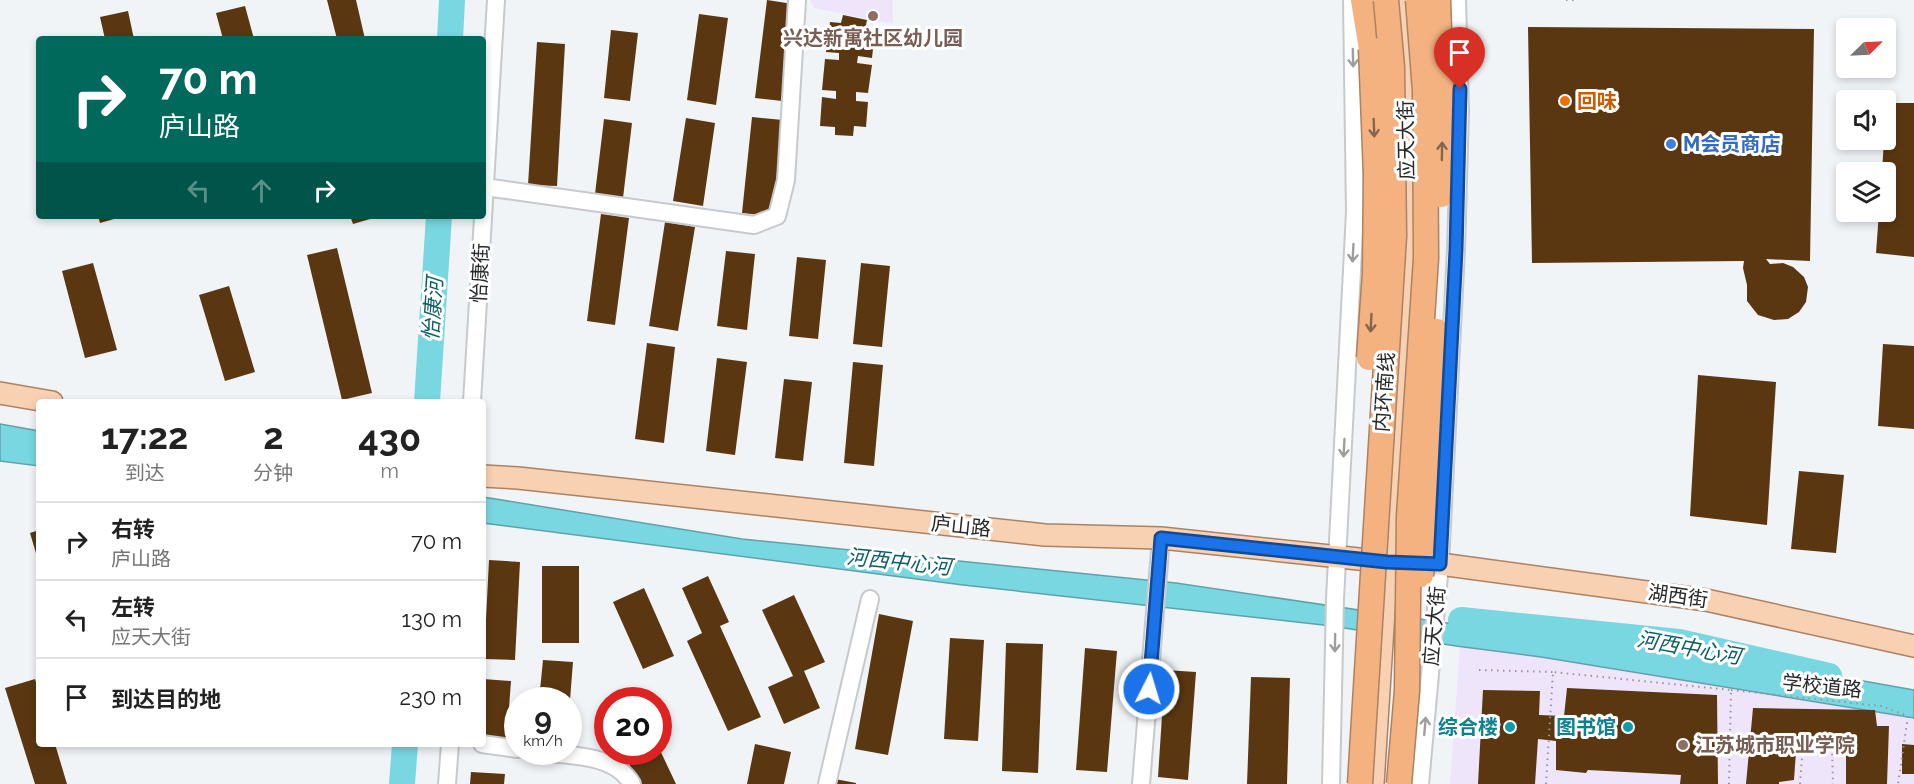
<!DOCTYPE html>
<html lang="zh">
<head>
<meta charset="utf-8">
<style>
  body { margin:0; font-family:Raleway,"Noto Sans SC",sans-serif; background:#f2f2f2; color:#222; height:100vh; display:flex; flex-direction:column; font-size:22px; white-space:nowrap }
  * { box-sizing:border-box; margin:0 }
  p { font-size:20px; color:#767676 }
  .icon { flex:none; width:33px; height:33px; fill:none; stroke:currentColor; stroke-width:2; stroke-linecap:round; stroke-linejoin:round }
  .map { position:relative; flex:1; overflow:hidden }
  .details { position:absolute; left:36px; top:399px; width:450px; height:348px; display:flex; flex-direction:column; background:#fff; border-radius:6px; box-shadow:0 3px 9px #0003 }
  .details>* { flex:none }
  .top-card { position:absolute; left:36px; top:36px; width:450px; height:183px; border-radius:6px; box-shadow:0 3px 9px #0003; background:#00695c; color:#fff; overflow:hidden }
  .needle { width:39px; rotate:66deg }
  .fabs { position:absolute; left:1836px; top:18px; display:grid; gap:12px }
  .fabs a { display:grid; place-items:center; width:60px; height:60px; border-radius:6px; background:#fff; box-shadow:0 3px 9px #0003; font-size:30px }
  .speed { position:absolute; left:504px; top:687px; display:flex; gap:12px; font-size:30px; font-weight:700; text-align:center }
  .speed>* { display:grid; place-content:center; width:78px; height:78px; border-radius:50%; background:#fff; box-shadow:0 3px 9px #0003; line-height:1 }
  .speed small { font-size:15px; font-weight:400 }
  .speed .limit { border:9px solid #d22; background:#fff; color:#111 }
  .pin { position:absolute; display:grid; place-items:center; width:51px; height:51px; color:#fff; margin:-62px -26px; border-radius:50% 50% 50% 0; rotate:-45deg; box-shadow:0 0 6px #0007 }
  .pin .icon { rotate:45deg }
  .me { position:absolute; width:66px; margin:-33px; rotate:5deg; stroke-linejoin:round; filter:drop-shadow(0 0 4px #0008) }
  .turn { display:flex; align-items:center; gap:21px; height:126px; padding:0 24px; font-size:27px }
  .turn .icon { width:78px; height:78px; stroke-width:2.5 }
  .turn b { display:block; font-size:42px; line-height:51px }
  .lanes { display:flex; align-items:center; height:57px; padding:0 24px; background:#0003; justify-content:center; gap:30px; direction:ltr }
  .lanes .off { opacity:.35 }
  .eta { display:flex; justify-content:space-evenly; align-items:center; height:102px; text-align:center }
  .eta b { font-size:36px; font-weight:700; line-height:42px }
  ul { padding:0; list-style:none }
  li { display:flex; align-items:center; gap:18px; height:78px; padding:0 24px; border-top:2px solid #e0e0e0 }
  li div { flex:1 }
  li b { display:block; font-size:22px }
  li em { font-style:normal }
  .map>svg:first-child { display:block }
</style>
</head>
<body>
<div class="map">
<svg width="1914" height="784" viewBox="0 0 1914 784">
  <rect width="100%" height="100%" fill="#f1f4f7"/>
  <path fill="#efe5fa" d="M810,0H893V24L814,8Z
    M1461,631L1914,706V784H1450Z"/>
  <path fill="#79d7e2" stroke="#60a2aa" stroke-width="1.5" d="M0,424L39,431V466L0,461Z
    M483,497L742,539L1176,583L1474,627L1713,654L1914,690V718L1541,657L1456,646L1332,626L963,585L483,523Z"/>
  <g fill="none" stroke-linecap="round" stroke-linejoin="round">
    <path stroke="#79d7e2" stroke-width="26" d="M450,39L452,0
      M427,402L439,216
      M1461,620L1679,642L1829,676
      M402,784L405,744"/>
  </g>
  <path fill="#5a3710" d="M327,0H356L365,39H337Z
    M767,0L793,4L782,101L755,98Z
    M245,6L254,39H223L216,13Z
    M128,11L134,39H105L100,17Z
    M699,14L728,18L716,105L687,100Z
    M843,15L867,20L865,30L875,31L872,58L858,56L857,63L872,65L868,93L856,92V101L868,102L866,127L854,126L853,136L835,135V127L820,126L822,97L836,99V91L822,90L825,59L839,60V53L826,52L830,22L841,23Z
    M1528,27L1814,29L1810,261L1766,259L1770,264L1783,263L1793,267L1804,277L1808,287L1806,302L1799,312L1788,319L1774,320L1758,315L1747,301V285L1743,268L1744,261L1532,263Z
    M611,30L638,33L630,101L604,98Z
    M537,42L565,44L557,186L528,185Z
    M1886,103H1914V257L1876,253L1879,212H1886V172H1882L1884,140H1886Z
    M752,117L783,120L772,216L742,213Z
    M686,118L715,123L703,206L673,201Z
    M604,119L632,123L623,198L595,194Z
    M601,214L629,218L615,325L587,321Z
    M98,216H120L121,217L100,223Z
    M350,216H376L377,217L353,224Z
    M665,222L695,227L678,331L649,326Z
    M337,248L372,393L342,400L307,255Z
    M726,251L755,254L747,330L717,326Z
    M797,257L826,260L818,339L789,336Z
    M93,263L117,350L85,358L62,271Z
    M861,263L890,266L882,347L853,344Z
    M229,286L255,372L225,381L199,295Z
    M647,343L675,347L664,443L635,439Z
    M1883,344L1914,346V429L1878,426Z
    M717,358L747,362L735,455L706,451Z
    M853,362L883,365L874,466L844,463Z
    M1698,375L1776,382L1767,525L1690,516Z
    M784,379L812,382L803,461L775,458Z
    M1799,471L1844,475L1836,553L1791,549Z
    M39,530V560H38L30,533Z
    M489,560L520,562L515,660L484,659Z
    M542,566H579V643H542Z
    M708,576L729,622L720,626L761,717L728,731L687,641L702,633L682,588Z
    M644,588L674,656L643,669L613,602Z
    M794,595L825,662L804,671L820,708L784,724L768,687L793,676L762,610Z
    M879,614L913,621L888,755L855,749Z
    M950,638L984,640L978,741L944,739Z
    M1006,643L1043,644L1038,773L1002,771Z
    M1085,648L1117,651L1107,772L1076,770Z
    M543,660L573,662L570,700H539Z
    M1165,670L1196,672L1188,780L1158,777Z
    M1251,677L1290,678L1287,784H1247Z
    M35,679L39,692V744H55L67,784H35L5,688Z
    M483,679L511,681L506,748L483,744Z
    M1567,688L1717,695L1718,784H1680L1681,775L1588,770L1586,773L1556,770V741L1538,739L1535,784H1478L1483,690L1540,691L1539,715L1564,716Z
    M1753,708L1875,710L1877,726H1889L1887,784H1846V737H1797L1794,780L1779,782V784H1746Z
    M755,744L791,752L784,784H747Z
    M1902,744L1914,745V774H1902Z
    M658,746L676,784H638L624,752H658Z
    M471,772L505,774L504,784H470Z
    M835,779L856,783V784H833Z"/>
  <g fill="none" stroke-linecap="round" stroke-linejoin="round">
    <g stroke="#c7c9cd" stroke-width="20">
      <path id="minor" d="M485,187L754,225L777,216L786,180L797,0
        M472,402L496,0
        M482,744L518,749
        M537,752C569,756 614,753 632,784
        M447,784L450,744
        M827,784L870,599
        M1141,784L1161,538
        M1331,784L1335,599L1355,212L1352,0
        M1420,784L1440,564L1456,250L1460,111L1457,0"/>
    </g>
    <g stroke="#ac8262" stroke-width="24">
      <path id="major" d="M0,393L52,402
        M483,476L518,478L1045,535L1161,538L1387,562L1440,564L1706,600L1914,646
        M1373,784L1408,234L1405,71L1398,0"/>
    </g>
    <g stroke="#ac8262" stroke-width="27">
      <path id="highway" d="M1363,0L1371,49"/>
    </g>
    <path stroke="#959799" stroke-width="2" stroke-dasharray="1.5 4.5" stroke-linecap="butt" d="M1566,0H1578
      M1479,670L1553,672
      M1731,690L1881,706L1908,716L1898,784
      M1546,784L1553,672L1731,690L1729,784
      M1800,784L1802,758L1810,744L1832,746L1833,784"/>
    <use href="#minor" stroke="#fff" stroke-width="16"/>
    <use href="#major" stroke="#f8d1b3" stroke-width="21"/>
    <use href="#highway" stroke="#f4b280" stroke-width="24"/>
    <g stroke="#ac8262" stroke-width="27" stroke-linecap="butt">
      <path id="highway-bridge" d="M1438,0L1443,144L1441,195
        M1369,358L1375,273L1376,175L1371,49
        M1421,575C1431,494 1434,413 1437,331
        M1360,784L1394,236L1392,67L1386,0
        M1399,784L1407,691L1409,516L1426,258L1425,91L1418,0"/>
    </g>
    <use href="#highway-bridge" stroke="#f4b280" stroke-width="24"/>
  </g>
  <defs><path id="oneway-shaft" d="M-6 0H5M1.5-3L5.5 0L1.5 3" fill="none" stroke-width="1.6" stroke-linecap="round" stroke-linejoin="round" transform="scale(1.5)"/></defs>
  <g stroke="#9e9e9f">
    <use href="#oneway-shaft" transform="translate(1353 58) rotate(89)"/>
    <use href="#oneway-shaft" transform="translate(1353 253) rotate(93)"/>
    <use href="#oneway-shaft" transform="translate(1344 448) rotate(93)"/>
    <use href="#oneway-shaft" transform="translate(1335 643) rotate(91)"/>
    <use href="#oneway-shaft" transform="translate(1425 726) rotate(-85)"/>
  </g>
  <g stroke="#836650">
    <use href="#oneway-shaft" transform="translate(1374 128) rotate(88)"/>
    <use href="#oneway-shaft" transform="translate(1442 151) rotate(-89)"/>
    <use href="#oneway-shaft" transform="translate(1371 323) rotate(93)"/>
  </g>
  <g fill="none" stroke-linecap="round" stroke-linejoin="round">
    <g stroke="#114b97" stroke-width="15">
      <path id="route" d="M1149,689L1161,538L1387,562L1440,564L1456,250L1460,89"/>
    </g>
    <use href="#route" stroke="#1a73e8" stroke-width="10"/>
  </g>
  <g fill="#8d6e63" stroke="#fff" stroke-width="2">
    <circle cx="873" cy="16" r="6"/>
    <circle cx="1683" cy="745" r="6"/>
  </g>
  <circle fill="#e8710a" stroke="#fff" stroke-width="2" cx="1565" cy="101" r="6"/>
  <circle fill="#3f7fe0" stroke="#fff" stroke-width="2" cx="1671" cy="144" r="6"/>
  <g fill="#0f9aa8" stroke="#fff" stroke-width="2">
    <circle cx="1510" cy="727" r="6"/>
    <circle cx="1628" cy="727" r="6"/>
  </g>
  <g text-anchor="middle" stroke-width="6" stroke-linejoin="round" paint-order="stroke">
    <g font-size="20" font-weight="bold" fill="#785e54" stroke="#fff">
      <text x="873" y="45">兴达新寓社区幼儿园</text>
      <text x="1695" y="752" text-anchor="start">江苏城市职业学院</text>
    </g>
    <g font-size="20" font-weight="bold" fill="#c56008" stroke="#fff" text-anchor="start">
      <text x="1577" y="108">回味</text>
    </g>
    <g font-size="20" fill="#272829" stroke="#fff">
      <text transform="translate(1406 140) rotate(-91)" y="7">应天大街</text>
      <text transform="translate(480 273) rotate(-87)" y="7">怡康街</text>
      <text transform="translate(1384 392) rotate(-86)" y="7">内环南线</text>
      <text transform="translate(961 526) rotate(6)" y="7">庐山路</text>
      <text transform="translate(1678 596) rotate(8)" y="7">湖西街</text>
      <text transform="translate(1434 626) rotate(-85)" y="7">应天大街</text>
      <text transform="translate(1822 686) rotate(6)" y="7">学校道路</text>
    </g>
    <g font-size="20" font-weight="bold" fill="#366cbe" stroke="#fff" text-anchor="start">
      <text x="1683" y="151">M会员商店</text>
    </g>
    <g font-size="20" font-weight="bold" fill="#0d838f" stroke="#fff" text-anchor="end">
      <text x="1498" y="734">综合楼</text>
      <text x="1616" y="734">图书馆</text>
    </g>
    <g font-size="21" font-style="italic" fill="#0b5e66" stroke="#fff">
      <text transform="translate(433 309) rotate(-86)" y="7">怡康河</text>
      <text transform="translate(899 562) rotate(6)" y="7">河西中心河</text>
      <text transform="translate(1689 648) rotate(10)" y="7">河西中心河</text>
    </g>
  </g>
</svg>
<div class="fabs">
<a><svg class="needle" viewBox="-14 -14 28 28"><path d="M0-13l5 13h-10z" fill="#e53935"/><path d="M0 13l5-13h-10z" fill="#767676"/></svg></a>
<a><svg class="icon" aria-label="sound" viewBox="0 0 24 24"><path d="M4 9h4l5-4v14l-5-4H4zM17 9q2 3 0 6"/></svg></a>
<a><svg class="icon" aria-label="layers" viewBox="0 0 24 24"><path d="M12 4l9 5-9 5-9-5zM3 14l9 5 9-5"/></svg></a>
</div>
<div class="speed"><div>9<small>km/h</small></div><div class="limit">20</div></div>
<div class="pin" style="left:1460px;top:89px;background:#d93025"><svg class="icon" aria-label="arrive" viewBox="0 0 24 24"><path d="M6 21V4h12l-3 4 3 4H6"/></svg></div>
<svg class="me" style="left:1149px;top:689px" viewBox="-20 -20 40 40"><circle r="17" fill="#1a73e8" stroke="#fff" stroke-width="3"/><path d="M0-11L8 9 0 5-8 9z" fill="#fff"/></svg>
<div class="top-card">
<div class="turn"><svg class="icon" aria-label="right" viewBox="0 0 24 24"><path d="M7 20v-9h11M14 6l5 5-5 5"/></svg><div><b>70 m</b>庐山路</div></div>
<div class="lanes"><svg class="icon off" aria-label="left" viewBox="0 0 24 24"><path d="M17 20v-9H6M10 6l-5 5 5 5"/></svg><svg class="icon off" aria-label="ahead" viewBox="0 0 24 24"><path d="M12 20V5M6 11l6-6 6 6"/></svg><svg class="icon" aria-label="right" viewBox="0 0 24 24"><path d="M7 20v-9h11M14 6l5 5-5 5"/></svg></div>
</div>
<section class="details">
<div class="eta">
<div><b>17:22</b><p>到达</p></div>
<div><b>2</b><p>分钟</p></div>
<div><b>430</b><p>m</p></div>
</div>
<ul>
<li><svg class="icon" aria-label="right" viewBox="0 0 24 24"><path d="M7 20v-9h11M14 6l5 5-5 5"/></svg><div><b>右转</b><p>庐山路</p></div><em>70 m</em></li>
<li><svg class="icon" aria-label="left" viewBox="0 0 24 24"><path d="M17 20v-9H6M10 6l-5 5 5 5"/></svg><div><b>左转</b><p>应天大街</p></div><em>130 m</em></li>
<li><svg class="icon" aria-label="arrive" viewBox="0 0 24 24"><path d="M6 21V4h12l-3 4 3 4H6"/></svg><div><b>到达目的地</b></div><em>230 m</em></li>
</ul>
</section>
</div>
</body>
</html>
